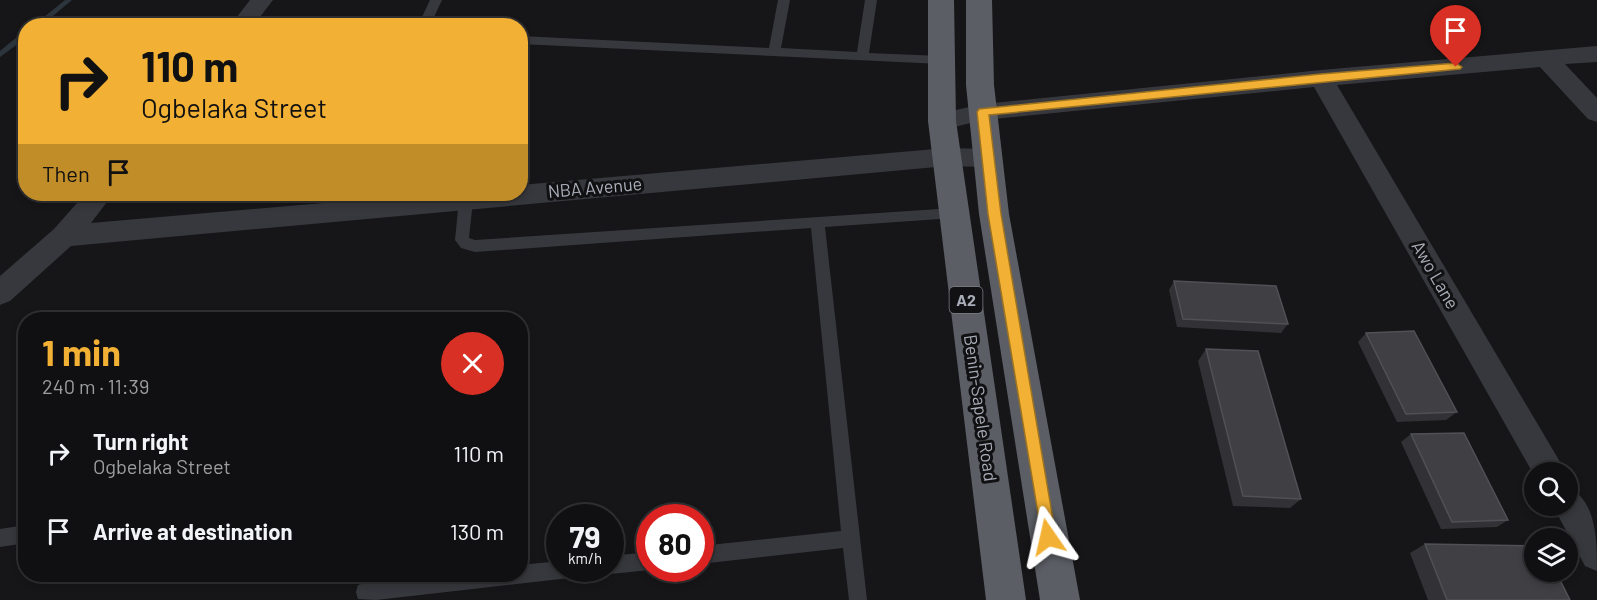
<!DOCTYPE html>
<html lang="en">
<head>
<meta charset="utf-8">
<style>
  body { margin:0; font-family:Barlow,sans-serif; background:#19191b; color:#f1f3f6; height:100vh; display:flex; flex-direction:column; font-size:22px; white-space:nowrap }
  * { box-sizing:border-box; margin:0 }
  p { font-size:20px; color:#9c9d9f }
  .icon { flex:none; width:33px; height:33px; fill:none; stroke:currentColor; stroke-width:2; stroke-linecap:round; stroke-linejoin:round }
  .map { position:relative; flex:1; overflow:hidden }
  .side { position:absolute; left:18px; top:312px; width:510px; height:270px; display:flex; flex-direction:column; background:#101012; border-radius:24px; box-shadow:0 3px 9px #0003,0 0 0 2px #303032 }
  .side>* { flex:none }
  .hud { position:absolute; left:18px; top:18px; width:510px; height:183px; border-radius:24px; box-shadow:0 3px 9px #0003,0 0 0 2px #303032; background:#f2b134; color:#111; overflow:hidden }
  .tools { position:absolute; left:1524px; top:462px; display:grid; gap:12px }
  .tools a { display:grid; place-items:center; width:54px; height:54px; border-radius:50%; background:#101012; box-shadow:0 3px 9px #0003,0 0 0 2px #303032; font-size:30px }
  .speed { position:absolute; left:546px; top:504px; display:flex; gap:12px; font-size:30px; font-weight:700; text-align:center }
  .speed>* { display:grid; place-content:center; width:78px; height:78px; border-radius:50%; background:#101012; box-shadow:0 3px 9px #0003,0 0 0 2px #303032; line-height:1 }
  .speed small { font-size:15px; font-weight:400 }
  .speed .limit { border:9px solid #d22; background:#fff; color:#111 }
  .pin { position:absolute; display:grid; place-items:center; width:51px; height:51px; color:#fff; margin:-62px -26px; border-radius:50% 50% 50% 0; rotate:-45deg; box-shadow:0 0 6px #0007 }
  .pin .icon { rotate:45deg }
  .me { position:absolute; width:66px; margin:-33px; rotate:349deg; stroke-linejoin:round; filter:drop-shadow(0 0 4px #0008) }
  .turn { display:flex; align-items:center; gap:21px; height:126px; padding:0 24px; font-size:27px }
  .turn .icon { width:78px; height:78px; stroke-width:2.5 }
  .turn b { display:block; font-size:42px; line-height:51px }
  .then { display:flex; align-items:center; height:57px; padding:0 24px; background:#0003; gap:12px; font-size:22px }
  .round { display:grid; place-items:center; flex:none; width:63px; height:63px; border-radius:32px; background:#19191b }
  .headline { display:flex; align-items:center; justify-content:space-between; height:102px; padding:0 24px }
  h1 { font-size:36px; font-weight:700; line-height:45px; color:#f2b134 }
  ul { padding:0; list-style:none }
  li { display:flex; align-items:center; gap:18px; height:78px; padding:0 24px }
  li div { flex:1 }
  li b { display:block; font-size:22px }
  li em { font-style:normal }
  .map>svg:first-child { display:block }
</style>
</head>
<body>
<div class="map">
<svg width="1597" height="600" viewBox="0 0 1597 600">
  <rect width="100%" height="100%" fill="#161618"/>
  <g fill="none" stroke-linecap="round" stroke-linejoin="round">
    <path fill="#2c353c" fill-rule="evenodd" d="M65,0H72L41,26H33Z
      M23,32H26V38L0,57V51Z"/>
    <path fill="#37383d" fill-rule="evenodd" d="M430,0H442L434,17L439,26H427L422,17Z
      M778,0H790L781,48L857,52L865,0H877L869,53L941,56L947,60L941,64L520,44V36L769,48Z
      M466,195L473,200L469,238L475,240L954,208L959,209L961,213L959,217L954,218L825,227L867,600H849L843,548L700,564V546L841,531L811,228L475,252L461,248L455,240L459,200Z
      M26,525V543L0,547V529Z
      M650,552V568H653L650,570L610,574L602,568H610V556Z
      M560,561V568H587L584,574L578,577L376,600L358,599L356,592L358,585L365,583L439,574H520V565Z"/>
    <path fill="#37383d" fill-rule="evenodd" d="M250,0H273L253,26H230Z
      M1597,46V62L1565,64L1597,98V122L1588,119L1540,67L1337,85L1566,472H1534V475L1314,87L983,120L942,130L933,127L930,121L933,115L983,104L1321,70Z
      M947,148L988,149L997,151L1001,158L997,165L988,167L947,166L71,246L10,301L0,305V276L54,229L85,194H113L91,223L427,194H520V185Z
      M1568,487C1597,501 1597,541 1597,571L1585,566L1553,506H1568Z"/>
    <path fill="#5b5e65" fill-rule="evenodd" d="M928,0H954L956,121L1026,600H986L928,121Z
      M966,0H992L994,85L1009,214L1080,600H1040L979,214L966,85Z"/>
  </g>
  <path fill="#323236" d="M1174,281L1288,324L1281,333L1177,327L1169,290Z
    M1366,333L1457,412L1446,420L1397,422L1358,342Z
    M1206,349L1301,499L1290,508L1233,506L1198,361Z
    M1411,434L1508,520L1497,527L1441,529L1401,442Z
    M1425,544L1570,600H1428L1410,553Z"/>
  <path fill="#3f3f44" stroke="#4f5156" stroke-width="1.5" d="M1174,281L1276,286L1288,324L1183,319Z
    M1414,331L1457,412L1406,414L1366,333Z
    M1206,349L1258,351L1301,499L1243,496Z
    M1464,433L1508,520L1452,522L1411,434Z
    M1425,544L1534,546V572H1556L1570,600H1447Z"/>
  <path fill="#f2b134" stroke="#9d7322" stroke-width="1.5" d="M1456,63L1462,67L1460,69L989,115L1001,214L1056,537L1054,543L1048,545L1043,543L988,214L977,112L979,109L1321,74Z"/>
  <g text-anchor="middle" stroke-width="6" stroke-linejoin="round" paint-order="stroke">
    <rect fill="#111113" stroke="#7b7e86" stroke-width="1.5" x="949.5" y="287" width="33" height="26" rx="4.5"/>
    <g font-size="16" font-weight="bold" fill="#a8adb8">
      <text x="966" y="306">A2</text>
    </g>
    <g font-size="18" fill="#a8adb8" stroke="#111113">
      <text transform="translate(595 188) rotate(-5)" y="6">NBA Avenue</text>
      <text transform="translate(1435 275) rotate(60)" y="6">Awo Lane</text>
      <text transform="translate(980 408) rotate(82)" y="6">Benin-Sapele Road</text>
    </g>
  </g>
</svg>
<div class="tools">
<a><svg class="icon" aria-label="search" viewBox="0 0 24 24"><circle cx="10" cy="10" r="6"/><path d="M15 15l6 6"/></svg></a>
<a><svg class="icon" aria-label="layers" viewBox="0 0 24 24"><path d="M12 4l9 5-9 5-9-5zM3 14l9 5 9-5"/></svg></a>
</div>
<div class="speed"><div>79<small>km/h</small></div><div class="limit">80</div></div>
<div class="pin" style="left:1456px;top:67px;background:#d93025"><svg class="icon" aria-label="arrive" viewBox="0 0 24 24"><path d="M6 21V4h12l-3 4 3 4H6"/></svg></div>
<svg class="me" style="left:1048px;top:537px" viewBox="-20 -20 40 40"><path d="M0-17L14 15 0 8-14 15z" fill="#f2b134" stroke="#fff" stroke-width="4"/></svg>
<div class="hud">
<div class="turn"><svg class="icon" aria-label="right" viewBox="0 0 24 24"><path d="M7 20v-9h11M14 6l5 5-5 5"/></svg><div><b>110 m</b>Ogbelaka Street</div></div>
<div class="then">Then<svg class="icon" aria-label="arrive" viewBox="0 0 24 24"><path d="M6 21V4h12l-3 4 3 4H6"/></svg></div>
</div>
<section class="side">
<div class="headline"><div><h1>1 min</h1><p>240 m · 11:39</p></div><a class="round" style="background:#d93025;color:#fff"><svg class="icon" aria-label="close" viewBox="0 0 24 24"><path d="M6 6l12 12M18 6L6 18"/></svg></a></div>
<ul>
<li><svg class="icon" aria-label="right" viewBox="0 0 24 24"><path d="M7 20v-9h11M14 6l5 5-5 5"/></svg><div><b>Turn right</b><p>Ogbelaka Street</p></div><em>110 m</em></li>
<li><svg class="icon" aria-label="arrive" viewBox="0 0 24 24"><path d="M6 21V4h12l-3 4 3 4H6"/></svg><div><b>Arrive at destination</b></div><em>130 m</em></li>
</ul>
</section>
</div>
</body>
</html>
